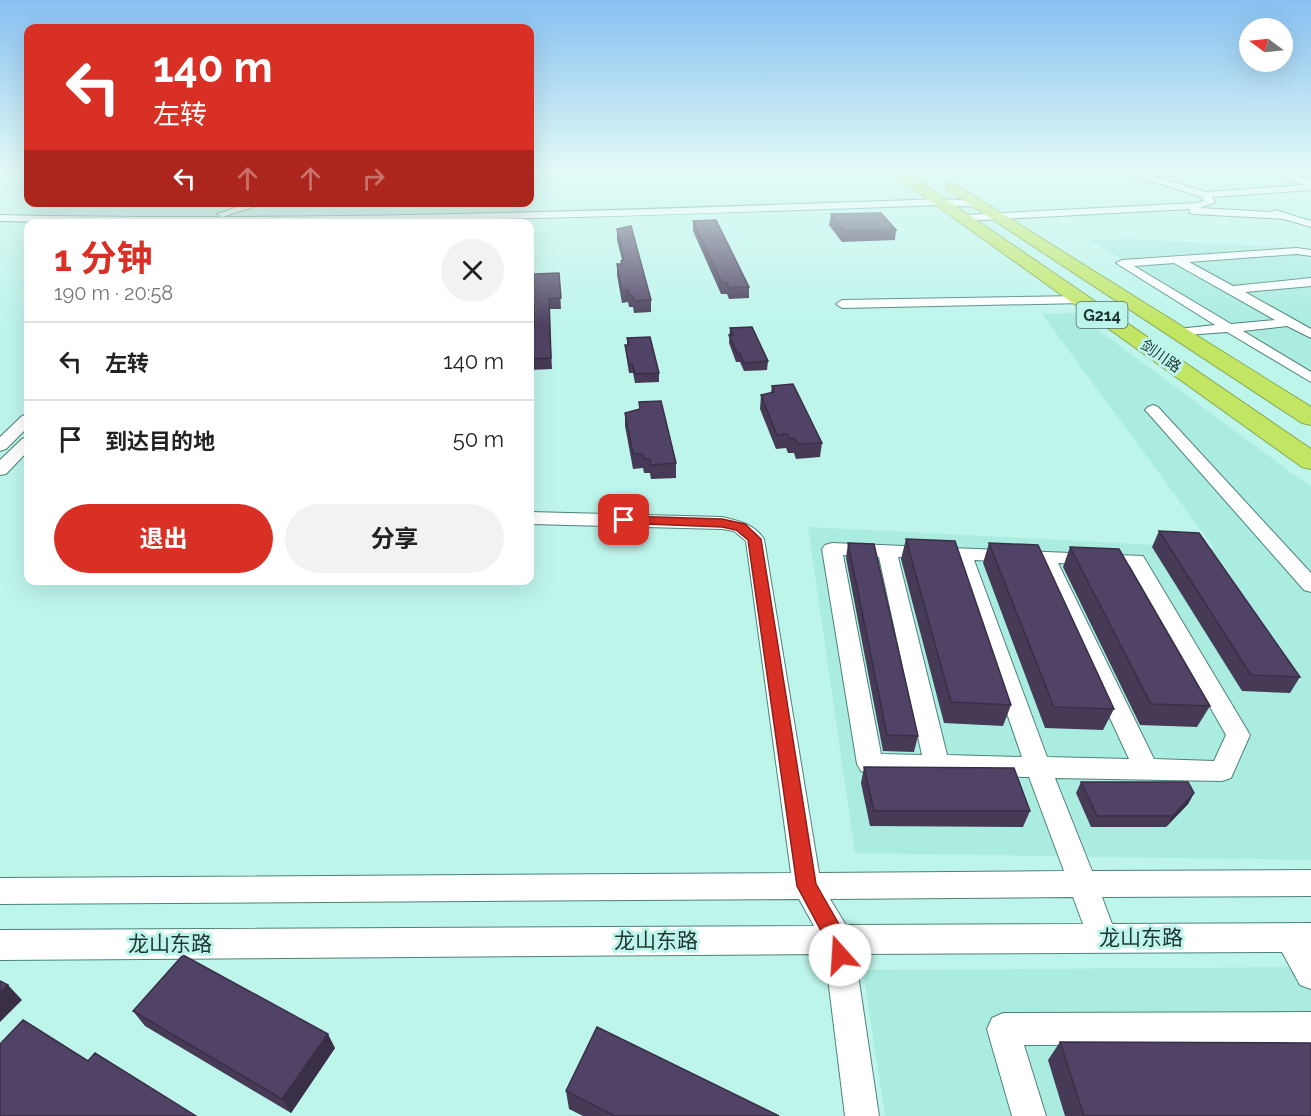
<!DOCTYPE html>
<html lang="zh">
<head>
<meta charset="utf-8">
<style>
  body { margin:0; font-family:Raleway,"Noto Sans SC",sans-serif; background:#f2f2f2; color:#222; height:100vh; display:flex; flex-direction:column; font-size:22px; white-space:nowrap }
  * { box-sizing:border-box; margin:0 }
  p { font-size:20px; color:#767676 }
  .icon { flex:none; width:33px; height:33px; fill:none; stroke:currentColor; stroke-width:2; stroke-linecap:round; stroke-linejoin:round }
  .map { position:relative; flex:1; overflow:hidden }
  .side { position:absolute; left:24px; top:219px; width:510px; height:366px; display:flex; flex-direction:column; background:#fff; border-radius:12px; box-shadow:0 6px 24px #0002 }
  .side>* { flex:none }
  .banner { position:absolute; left:24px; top:24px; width:510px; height:183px; border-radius:12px; box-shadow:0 6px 24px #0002; background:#d93025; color:#fff; overflow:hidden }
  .needle { width:39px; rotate:285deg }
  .tools { position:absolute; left:1239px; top:18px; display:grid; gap:12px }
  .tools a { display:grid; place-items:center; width:54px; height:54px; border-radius:50%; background:#fff; box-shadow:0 6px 24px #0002; font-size:30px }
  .pin { position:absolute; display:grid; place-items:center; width:51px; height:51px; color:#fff; margin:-26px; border-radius:12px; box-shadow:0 3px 9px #0006 }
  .me { position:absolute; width:66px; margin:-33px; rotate:341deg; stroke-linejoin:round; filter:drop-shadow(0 0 4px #0008) }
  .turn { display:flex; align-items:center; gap:21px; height:126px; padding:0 30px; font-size:27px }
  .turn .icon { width:78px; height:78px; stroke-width:2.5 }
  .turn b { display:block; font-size:42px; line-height:51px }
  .lanes { display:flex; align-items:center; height:57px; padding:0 30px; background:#0003; justify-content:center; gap:30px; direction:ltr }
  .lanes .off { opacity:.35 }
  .round { display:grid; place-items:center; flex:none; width:63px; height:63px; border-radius:32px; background:#f2f2f2 }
  .overview { display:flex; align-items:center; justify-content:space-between; height:102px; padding:0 30px }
  h1 { font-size:36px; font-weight:700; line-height:45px; color:#d93025 }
  .action { display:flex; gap:12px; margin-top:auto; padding:12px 30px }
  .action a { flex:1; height:69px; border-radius:36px; background:#d93025; color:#fff; font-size:24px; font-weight:700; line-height:69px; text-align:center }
  .action a+a { background:#f2f2f2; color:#222 }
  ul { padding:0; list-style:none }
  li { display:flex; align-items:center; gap:18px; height:78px; padding:0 30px; border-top:2px solid #e0e0e0 }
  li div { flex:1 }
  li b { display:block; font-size:22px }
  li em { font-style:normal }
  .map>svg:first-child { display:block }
</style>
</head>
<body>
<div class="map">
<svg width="1311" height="1116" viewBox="0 0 1311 1116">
  <rect width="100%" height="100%" fill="#bef5eb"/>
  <path fill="#aaece0" d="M1128,239L1311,249V371L1090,240Z
    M1075,313L1311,487V860L855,853L808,527L1214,548L1042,314Z
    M1311,967V1116H885L863,970Z"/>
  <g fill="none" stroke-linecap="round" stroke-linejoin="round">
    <g stroke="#4e8279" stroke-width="2">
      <path id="minor" d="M1121,170H1133L1206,192L1304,185L1267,170H1279L1311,181V190L1212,197L1215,202L1200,208L1271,212L1275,210L1311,221V227L1284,219L1194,214L1190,213V209L963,221L958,218L963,215L1196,203L1204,201L1202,197L1122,172Z
        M940,199L979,201L984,204L979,207L940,205C627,216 314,228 0,221V215C314,222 627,210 940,199Z
        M252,202L259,205L222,217L217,214Z
        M1297,248L1311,250V256L1297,254L1189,262L1233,286L1311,278V286L1245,292L1311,329V338L1287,326L1243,331L1311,372V382L1227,332L1173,336L1171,333L1173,330L1178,329L1215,325L1116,263L1122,260ZM1174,263L1275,320L1231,324L1134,266Z
        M1080,296L1084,297L1086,300L1084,303L842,308L836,304L842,300Z
        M1153,405L1158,407L1311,573V592L1304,590L1148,413L1145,410L1148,407Z
        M28,414V427L6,449L0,451V437L22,416Z
        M28,437V451L6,474L0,475V460L22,439Z
        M530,512L722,517C739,521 754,524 764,539L819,873L1064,871L1029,777L870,774L861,771L857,764L822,549L825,545L832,543L1143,556L1250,735L1231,778L1222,781L1055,778L1092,871L1311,870V896L1102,897L1112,924L1311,923V989L1300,985L1282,952L855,954L879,1116H845L825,954L0,960V930L814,926L799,899L0,904V878L791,873L746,541L734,531L722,529L530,524ZM843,555L879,557L922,755L881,754ZM898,557L954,559L1022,757L947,755ZM974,560L1038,563L1129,759L1047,757ZM1058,563L1130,566L1226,735L1214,761L1154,759ZM1073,897L1083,924L846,925L830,899Z
        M1311,1012V1044L1024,1045L1046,1116H1012L987,1029L992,1018L1003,1013Z"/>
    </g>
    <g stroke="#89a852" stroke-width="2">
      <path id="highway" d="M887,170H903L1311,449V469L1302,467Z
        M953,183L1311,407V425L1302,423L948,190L946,187L948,184Z"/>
    </g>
    <use href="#minor" fill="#fff" fill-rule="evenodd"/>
    <use href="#highway" fill="#c2e663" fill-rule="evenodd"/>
  </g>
  <path fill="#463a57" d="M831,214L896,230L895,240L842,242L829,225Z
    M693,221L749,287V298L729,299L727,294H721L693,231Z
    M617,229L651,300V312L634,313L633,307H629L628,302L622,303L617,275V264H621V261L622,260L617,240Z
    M559,273L561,309H549L552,369L530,370V327H534Z
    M730,328L768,361L767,370L744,371L740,362H736L729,343Z
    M627,338L659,373V382L635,383L633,373H629L626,354L625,345H627Z
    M772,386L822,443L820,457L796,459L794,453H788L786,448L776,449L760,409L761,395L771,393Z
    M639,402L676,463V478L651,479L650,473H644L643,468L633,469L625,426V413L639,409Z
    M1159,531L1300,677L1290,693L1242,691L1152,547Z
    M906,539L1011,705L1003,726L944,723L901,559Z
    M848,543L918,736L914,752L883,751L846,558Z
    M989,543L1114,709L1103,730L1045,728L983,563Z
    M1070,547L1210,706L1197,727L1140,725L1063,567Z
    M864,767L1030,811L1023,827L870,826L861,783Z
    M1081,782L1194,793L1188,804L1166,827H1091L1076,793Z
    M133,1011L335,1048L291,1113L145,1026Z
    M1060,1042L1311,1116H1065L1048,1060Z
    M566,1091L779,1116H583L569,1109Z"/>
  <path fill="#392f47" d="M1194,793L1188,804L1166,827L1173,816Z
    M8,985L22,1000L0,1022V993Z
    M328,1034L335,1048L291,1113L282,1099Z"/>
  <path fill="#514365" stroke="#392f47" stroke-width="1.5" d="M881,213L896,230L844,231L831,214Z
    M716,220L749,287L729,288L727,283H722L693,221Z
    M631,226L651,300L634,301L632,295H629L628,290L622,291L617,264H622L621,261L624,260L617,229Z
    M559,273L561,298L549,299L551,358L530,359V327H534V274Z
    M752,327L768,361L744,363L740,353H737L729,335H733L730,328Z
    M650,337L659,373L635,374L632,364L629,365L625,345H629L627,338Z
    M793,384L822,443L798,444L795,438L790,439L787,434L777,435L761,395L774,392L772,386Z
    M661,401L676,463L651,465L650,459H644L643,454H633L625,413L640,409L639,402Z
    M1159,531L1199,533L1300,677L1251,675Z
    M906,539L955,541L1011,705L951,702Z
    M848,543L874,544L918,736L887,735Z
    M989,543L1038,545L1114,709L1054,707Z
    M1070,547L1119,549L1210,706L1151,704Z
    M864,767L1014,768L1030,811H874Z
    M1081,782H1188L1194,793L1173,816H1097Z
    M183,955L328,1034L282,1099L133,1011Z
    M0,981L8,985L0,993Z
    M23,1020L88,1061L95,1053L196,1116H0V1044Z
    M597,1027L779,1116H615L566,1091Z
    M1060,1042L1311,1043V1116H1084Z"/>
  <linearGradient id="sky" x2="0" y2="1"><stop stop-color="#87c0f1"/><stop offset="0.52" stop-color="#e2faf6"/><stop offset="1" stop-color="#e2faf6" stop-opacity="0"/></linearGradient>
  <rect width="1311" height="326" fill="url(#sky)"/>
  <path fill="#d93025" stroke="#8d1f18" stroke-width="1.5" d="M624,516L722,519L745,524L761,539L816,884L848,940L851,955L848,963L840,966L832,963L827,942L797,886L748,540L736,530L722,527L620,523L618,520Z"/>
  <g text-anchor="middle" stroke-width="6" stroke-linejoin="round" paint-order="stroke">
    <g font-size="15" fill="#1e3531" stroke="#bef5eb">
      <text transform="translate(1161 356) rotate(35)" y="5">剑川路</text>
    </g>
    <rect fill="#bef5eb" stroke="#4e6f69" stroke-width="1.5" x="1076.5" y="302" width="51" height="26" rx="4.5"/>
    <g font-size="16" font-weight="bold" fill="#1e3531">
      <text x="1102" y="321">G214</text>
    </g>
    <g font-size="21" fill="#1e3531" stroke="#bef5eb">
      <text x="1141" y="945">龙山东路</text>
      <text x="656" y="948">龙山东路</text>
      <text x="170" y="951">龙山东路</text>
    </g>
  </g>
</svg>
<div class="tools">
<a><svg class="needle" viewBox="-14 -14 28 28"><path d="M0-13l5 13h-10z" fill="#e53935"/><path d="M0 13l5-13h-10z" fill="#767676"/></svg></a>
</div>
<div class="pin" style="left:624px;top:520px;background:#d93025"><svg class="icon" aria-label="arrive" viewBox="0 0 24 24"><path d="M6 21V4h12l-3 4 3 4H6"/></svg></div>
<svg class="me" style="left:840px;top:955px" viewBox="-20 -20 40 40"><circle r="19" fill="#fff"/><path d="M0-13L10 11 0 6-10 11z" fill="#d93025"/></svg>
<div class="banner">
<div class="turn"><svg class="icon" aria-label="left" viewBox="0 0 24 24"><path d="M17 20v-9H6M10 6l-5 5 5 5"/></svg><div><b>140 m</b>左转</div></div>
<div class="lanes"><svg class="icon" aria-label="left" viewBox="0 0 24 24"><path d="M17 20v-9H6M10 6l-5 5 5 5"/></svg><svg class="icon off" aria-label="ahead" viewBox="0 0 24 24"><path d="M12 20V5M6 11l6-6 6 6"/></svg><svg class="icon off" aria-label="ahead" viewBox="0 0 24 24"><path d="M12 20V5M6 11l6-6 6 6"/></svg><svg class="icon off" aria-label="right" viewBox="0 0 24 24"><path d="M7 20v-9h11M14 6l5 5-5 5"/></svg></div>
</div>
<section class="side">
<div class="overview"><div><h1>1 分钟</h1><p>190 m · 20:58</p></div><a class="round"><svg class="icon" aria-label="close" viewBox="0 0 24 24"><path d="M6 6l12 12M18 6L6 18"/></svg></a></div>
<ul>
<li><svg class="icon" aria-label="left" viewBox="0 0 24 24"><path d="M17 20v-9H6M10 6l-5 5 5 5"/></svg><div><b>左转</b></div><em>140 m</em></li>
<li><svg class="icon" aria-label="arrive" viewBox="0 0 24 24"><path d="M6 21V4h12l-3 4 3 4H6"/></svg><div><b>到达目的地</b></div><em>50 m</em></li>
</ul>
<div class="action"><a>退出</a><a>分享</a></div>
</section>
</div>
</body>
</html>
